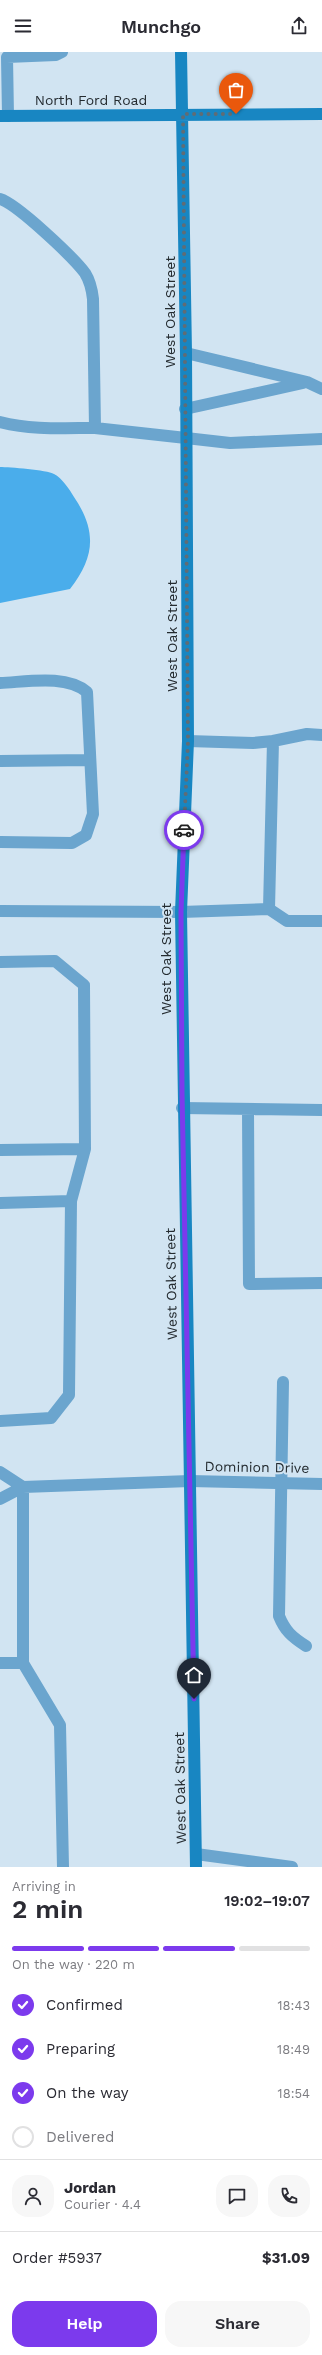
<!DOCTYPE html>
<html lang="en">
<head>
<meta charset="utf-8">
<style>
	body { margin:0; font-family:"Work Sans",sans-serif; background:#f7f7f7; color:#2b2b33; height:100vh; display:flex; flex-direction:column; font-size:15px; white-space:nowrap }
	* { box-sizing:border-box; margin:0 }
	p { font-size:13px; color:#7c7c81 }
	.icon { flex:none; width:22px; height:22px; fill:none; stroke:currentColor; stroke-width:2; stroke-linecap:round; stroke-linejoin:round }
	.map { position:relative; height:1815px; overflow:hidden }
	.drawer { display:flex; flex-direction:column; background:#fff; flex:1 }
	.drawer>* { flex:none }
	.pin { position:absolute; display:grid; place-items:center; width:34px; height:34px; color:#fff; margin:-41px -17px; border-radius:50% 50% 50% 0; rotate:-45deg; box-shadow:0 0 4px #0007 }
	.pin .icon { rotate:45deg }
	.courier { position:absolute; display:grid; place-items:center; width:40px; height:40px; margin:-20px; border:3px solid #7c3aed; border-radius:50%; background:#fff; color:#222; box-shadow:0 1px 5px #0007 }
	.headline em { font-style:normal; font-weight:600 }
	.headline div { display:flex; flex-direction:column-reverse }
	.headline { display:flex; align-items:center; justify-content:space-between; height:68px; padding:0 12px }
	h1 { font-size:26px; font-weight:600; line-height:30px }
	.bar { display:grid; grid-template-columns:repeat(4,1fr); gap:6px 4px; align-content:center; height:48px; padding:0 12px }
	.bar i { height:5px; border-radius:3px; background:#e1e1e2 }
	.bar .on { background:#7c3aed }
	.bar p { grid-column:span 4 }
	.line { display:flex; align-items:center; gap:10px; padding:0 12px; border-top:1px solid #e1e1e2 }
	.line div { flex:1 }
	.round { display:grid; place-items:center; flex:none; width:42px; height:42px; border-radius:16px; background:#f7f7f7 }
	ol { padding:0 12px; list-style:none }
	li { display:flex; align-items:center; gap:12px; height:44px }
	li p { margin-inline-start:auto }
	li .icon { padding:4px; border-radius:50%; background:#7c3aed; color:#fff; stroke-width:4 }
	li:last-child { color:#7c7c81 }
	li i { width:22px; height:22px; border:2px solid #e1e1e2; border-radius:50% }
	.button { display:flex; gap:8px; margin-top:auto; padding:8px 12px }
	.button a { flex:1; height:46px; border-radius:16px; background:#7c3aed; color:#fff; font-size:16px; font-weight:600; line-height:46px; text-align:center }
	.button a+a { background:#f7f7f7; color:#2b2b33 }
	header { display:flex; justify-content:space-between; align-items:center; height:52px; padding:0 12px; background:#fff; font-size:18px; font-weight:600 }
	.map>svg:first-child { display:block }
	.water { fill:#4aadeb }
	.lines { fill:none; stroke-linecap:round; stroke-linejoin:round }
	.lane { stroke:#6ba5ce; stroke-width:12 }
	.street { stroke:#6ba5ce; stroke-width:12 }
	.secondary { stroke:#1886c2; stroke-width:12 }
	.done { stroke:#616c74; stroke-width:4; stroke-dasharray:0 7.2 }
	.route { stroke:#7c3aed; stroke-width:5 }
	.labels { text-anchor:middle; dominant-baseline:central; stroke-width:4; stroke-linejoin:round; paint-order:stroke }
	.street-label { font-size:14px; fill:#242b30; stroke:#d1e4f2 }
</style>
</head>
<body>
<header><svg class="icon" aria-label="menu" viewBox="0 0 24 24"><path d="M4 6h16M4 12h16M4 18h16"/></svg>Munchgo<svg class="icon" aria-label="share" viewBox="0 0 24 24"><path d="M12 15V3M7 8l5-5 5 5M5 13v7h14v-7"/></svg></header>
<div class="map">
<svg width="322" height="1815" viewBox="0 0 322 1815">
	<rect width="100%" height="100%" fill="#d1e4f2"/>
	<!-- water -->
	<path class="water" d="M0,415c9,0 47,3 54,7 8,4 16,16 20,23 23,34 21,60 -4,92l-70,14z"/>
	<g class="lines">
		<!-- lane -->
		<path class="lane" d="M8,64l-1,-59 49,-2 6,-3
			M0,147c17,5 73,58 85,74 5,8 7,17 8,26l2,129 91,10
			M186,301l121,29 15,7
			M185,357l118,-26
			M0,370c31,8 63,6 95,6
			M0,631c26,-1 66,-9 87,9l6,122 -7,21 -14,8 -72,-1
			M273,689l34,-7 15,1
			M0,709l90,-1
			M269,857l18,12h35
			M0,859l181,1 88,-3 4,-168 -20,2 -65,-2
			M0,910l55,-1 29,24 1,164 -14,52
			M182,1056l140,2
			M248,1058l1,174 73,-1
			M0,1098l85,-1
			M0,1151l71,-2 -2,194 -18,23 -51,3
			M283,1330l-4,234c6,15 13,21 27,30
			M0,1420l23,15
			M0,1447l23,-12
			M0,1611h23
			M63,1815l-3,-142 -37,-62v-176l167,-6"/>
		<!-- street -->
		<path class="street" d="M186,386l44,5 92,-4
			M190,1429l132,3
			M196,1802l96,13"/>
		<!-- secondary -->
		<path class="secondary" d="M181,0l5,301 2,388 -7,171 15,955
			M0,64l322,-2"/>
	</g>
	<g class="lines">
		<!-- done -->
		<path class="done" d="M184,778l4,-89 -5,-627h53"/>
		<!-- route -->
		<path class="route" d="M184,778l-3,82 1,181 12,606"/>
	</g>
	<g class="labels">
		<!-- street labels -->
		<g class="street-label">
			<text x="91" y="48">North Ford Road</text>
			<text transform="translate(170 260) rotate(-90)">West Oak Street</text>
			<text transform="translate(172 584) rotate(-90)">West Oak Street</text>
			<text transform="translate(166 907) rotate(-90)">West Oak Street</text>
			<text transform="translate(171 1232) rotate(-91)">West Oak Street</text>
			<text transform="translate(257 1415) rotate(1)">Dominion Drive</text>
			<text transform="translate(180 1736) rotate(-91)">West Oak Street</text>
		</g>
	</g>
</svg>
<div class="pin" style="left:236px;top:62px;background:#ea580c"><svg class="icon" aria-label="bag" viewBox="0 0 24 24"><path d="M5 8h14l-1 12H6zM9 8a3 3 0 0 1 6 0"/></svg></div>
<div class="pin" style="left:194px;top:1647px;background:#1f2937"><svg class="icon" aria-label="home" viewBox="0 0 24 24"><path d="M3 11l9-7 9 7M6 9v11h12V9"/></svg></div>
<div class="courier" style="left:184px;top:778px"><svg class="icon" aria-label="car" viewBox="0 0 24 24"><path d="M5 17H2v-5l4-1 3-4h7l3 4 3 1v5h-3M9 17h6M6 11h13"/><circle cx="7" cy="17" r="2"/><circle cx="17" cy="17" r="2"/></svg></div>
</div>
<section class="drawer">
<div class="headline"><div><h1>2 min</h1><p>Arriving in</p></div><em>19:02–19:07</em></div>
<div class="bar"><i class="on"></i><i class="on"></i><i class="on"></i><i></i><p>On the way · 220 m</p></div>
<ol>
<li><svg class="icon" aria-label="check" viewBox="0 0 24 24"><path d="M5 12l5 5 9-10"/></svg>Confirmed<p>18:43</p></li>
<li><svg class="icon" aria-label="check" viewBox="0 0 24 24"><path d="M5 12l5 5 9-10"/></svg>Preparing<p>18:49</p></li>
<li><svg class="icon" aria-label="check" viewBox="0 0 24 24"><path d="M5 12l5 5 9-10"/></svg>On the way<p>18:54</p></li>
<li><i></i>Delivered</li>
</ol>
<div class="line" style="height:72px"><a class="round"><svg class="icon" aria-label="person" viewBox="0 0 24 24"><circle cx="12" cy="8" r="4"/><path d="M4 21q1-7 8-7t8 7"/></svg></a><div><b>Jordan</b><p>Courier · 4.4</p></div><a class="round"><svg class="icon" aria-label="chat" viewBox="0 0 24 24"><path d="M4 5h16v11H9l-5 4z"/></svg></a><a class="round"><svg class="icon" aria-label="phone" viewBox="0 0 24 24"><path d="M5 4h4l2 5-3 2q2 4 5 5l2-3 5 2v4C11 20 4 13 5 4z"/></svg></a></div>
<div class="line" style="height:52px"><div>Order #5937</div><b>$31.09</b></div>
<div class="button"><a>Help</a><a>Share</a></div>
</section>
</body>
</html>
